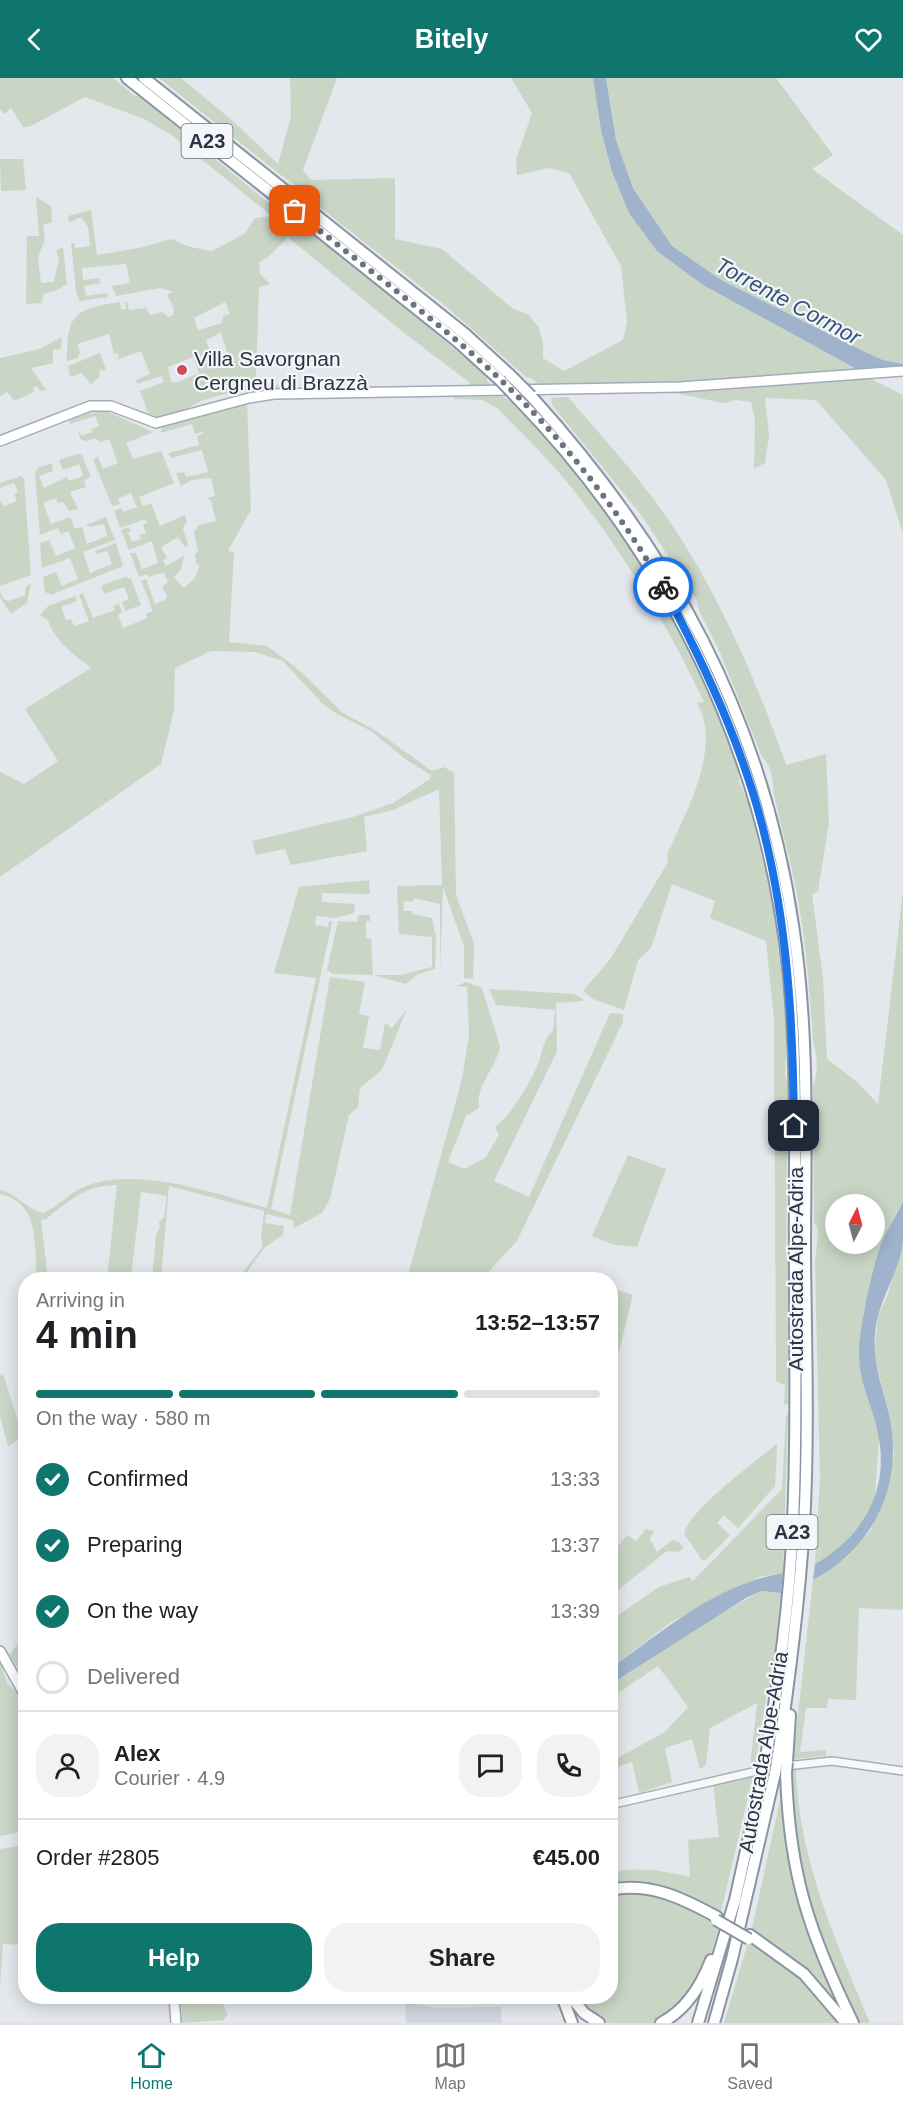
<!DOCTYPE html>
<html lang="en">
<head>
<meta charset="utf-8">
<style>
	body { margin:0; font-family:Helvetica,sans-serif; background:#f2f2f2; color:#202124; height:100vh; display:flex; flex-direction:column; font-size:22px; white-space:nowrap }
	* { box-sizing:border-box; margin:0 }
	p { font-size:20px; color:#757577 }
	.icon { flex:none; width:33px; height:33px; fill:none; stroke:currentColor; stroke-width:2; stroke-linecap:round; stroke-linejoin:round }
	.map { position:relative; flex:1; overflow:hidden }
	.side { position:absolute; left:18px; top:1194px; width:600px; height:732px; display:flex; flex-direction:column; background:#fff; border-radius:24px; box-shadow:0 3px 15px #0003 }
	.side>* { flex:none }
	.needle { width:39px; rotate:6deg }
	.fabs { position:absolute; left:825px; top:1116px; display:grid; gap:12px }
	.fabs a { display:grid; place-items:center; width:60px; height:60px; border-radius:50%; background:#fff; box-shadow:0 3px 15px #0003; font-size:30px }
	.pin { position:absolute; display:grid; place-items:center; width:51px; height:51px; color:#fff; margin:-26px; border-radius:12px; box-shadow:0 3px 9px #0006 }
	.courier { position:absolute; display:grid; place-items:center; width:60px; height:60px; margin:-30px; border:4px solid #1a73e8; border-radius:50%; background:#fff; color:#222; box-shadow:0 2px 8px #0007 }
	.headline em { font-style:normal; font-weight:700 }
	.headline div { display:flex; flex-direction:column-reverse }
	.headline { display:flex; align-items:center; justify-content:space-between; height:102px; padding:0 18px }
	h1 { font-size:39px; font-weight:700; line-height:45px }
	.bar { display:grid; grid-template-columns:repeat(4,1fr); gap:9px 6px; align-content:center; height:72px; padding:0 18px }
	.bar i { height:8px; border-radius:4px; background:#e0e0e0 }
	.bar .on { background:#0f766e }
	.bar p { grid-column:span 4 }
	.line { display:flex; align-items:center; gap:15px; padding:0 18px; border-top:2px solid #e0e0e0 }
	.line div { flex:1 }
	.round { display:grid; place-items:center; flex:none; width:63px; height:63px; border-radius:24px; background:#f2f2f2 }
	ol { padding:0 18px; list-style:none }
	li { display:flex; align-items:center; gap:18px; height:66px }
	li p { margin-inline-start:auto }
	li .icon { padding:6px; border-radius:50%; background:#0f766e; color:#fff; stroke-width:4 }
	li:last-child { color:#757577 }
	li i { width:33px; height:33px; border:3px solid #e0e0e0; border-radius:50% }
	.action { display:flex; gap:12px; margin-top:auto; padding:12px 18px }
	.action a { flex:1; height:69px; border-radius:24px; background:#0f766e; color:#fff; font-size:24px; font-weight:700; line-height:69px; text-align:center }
	.action a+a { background:#f2f2f2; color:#202124 }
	header { display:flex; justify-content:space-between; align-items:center; height:78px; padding:0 18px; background:#0f766e; color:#fff; font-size:27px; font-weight:700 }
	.tabs { display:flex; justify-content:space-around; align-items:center; height:84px; border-top:2px solid #e0e0e0; background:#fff; font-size:16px; color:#757577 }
	.tabs a { display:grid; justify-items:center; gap:3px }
	.tabs .on { color:#0f766e }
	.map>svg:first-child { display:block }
	.built { fill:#d2d6de }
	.green { fill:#c9d6c5; fill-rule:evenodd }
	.water { fill:#9fb4cc }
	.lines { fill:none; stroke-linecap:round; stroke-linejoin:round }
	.minor-casing { stroke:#a9aeb7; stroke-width:10 }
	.major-casing { stroke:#a3abb8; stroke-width:12 }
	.highway-casing { stroke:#8b94a3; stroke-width:14 }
	.minor { stroke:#f7f8fa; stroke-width:7 }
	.major { stroke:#fff; stroke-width:9 }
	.highway { stroke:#fff; stroke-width:10 }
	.highway-bridge-casing { stroke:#8b94a3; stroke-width:14; stroke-linecap:butt }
	.highway-bridge { stroke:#fff; stroke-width:10 }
	.done { stroke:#6c737f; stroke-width:6; stroke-dasharray:0 10.8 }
	.route { stroke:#1a73e8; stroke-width:8 }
	.poi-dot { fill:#d1495b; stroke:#f4f6f9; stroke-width:2 }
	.labels { text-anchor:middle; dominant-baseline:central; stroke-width:4.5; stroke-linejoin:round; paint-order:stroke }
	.shield { fill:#f4f6f9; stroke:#676e7b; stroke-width:1.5 }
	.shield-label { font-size:20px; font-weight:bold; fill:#2b3445 }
	.poi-label { font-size:21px; fill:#2b3445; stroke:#f4f6f9; text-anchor:start }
	.street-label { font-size:21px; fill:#2b3445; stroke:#f4f6f9 }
	.water-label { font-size:22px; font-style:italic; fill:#34527a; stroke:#f4f6f9 }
</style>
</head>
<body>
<header><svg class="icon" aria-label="back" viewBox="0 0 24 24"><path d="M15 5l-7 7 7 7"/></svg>Bitely<svg class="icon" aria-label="heart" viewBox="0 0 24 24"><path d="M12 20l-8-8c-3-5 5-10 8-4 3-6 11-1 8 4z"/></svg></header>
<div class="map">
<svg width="903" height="1945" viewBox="0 0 903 1945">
	<rect width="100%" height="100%" fill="#e4e7ec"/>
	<!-- built -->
	<path class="built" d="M405,1924l31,6 65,-1 1,16h-96z"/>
	<!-- green -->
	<path class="green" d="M0,0h113l22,18h4l144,119 13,10 5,-1 105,84 78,66 6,11h-20l-1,-3 -65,-49 -116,-96 -20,20 -9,5 1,12 10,10 -11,3 -3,91 5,4 36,6c-33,1 -71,2 -100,15 -13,7 -31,18 -48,13l-9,-25 24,-9 -3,-6 -24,8 -1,-4 14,-6 -9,-23 -25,9 3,-3 -2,-4 -3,1 -5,-20 -32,10 3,8 -2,6 -11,3c0,-48 8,-52 53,-59l1,7h5l-1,-7 2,-1 2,9 17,-2 4,7 12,-3 7,5 4,-2 1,-7 -7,-13 6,-3 -13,-4 -44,8 -4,-10 18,-3 -4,-19 -44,4 1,12 16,-2 1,5 -16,3 2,10 22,-3 -1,4 -27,4 -4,-9 -5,-49h4v5l15,-2 -2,-19 -7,-10 -12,6 -1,-7 23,-6 6,45 42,-7 32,-9 19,8 22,4 32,-17 11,-16 17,-2 -102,-82 -26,-15 -59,-22 -56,30h-6l-12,-19 -6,6 -5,-4zM225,224l5,12 -7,2 -1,7 -24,7 -4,-12zM220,253l9,26 -15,6 -8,-23 11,-5zM193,279l6,16 -23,10 -5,-1 -3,-15z
		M159,0h22l53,44 44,42 13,-47 -1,-39h47l-34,92 8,10 84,-2v61l47,10 70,59 17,7 10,13 4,16v14l21,13 59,-31 4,-18 -6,-56 -52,-93 -20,-5 -32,7 -1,-15 16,-47 -21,-35h82l8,53 11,41 17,41 74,72 157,86 -230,13 -91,1 -7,-7 -6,-1 -78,-69 -136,-107 -3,-7 -27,-18z
		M606,0h170l57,77 -21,14 91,66v129l-20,-4 -20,-9 -140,-70 -51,-35 -39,-58 -17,-48z
		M0,81h23l3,31 -25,1z
		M36,119l15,9 1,17 -9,1 2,16 -7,17 3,26 13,-1 5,-23 -3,-8 7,-4 4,37 -10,6 -13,4 -3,9 -15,1 1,-68h12z
		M62,259l-1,12 -8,1v13l-22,5 15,22 -6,1 -3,-5 -4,2 1,4 -20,9 -7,-9 -7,4v-38l39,-9z
		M100,275l6,16 -7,2 1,5 -9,8 -10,-11 -11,4 -2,-11z
		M869,300l34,17v139l-17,-54 -70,-80 -51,-2 4,37 -4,28 -11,6 1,-49 -4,-18 -16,-2 -12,3 -53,-11z
		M501,318l12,6 36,37 41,49 37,53 61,105 28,62 22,58 1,16 10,22 23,96 13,103 2,40 -2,32 3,7 -2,173 3,6 -1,144 -4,-1 1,-19 -9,-4 -2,-362 -8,-78 -56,-23 5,-17 -43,-17 -21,64 -13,12 -14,50 -31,-11 -10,-8 28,-33 57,-96 -1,-7c18,-41 56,-108 30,-152l7,-1c-35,-75 -78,-145 -129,-210 -23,-30 -52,-57 -78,-84l-15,-8 -27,-1 -2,-2z
		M568,319c36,42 74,83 104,128 47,70 87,161 114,240l40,-11 3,69 -11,68 -6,3 11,85 4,80 29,22 22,23 25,-213v310l-20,38 -20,75 1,71 15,51 -4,62 -12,24 -25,29 -23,13 5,-85 -5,-216 3,-33 -4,-8 -1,-137c6,-13 4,-30 0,-44 -3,-49 -7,-98 -16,-147 -6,-32 -15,-63 -22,-95 -3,-14 -1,-31 -13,-42l-41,-102 -23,-47 -1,-8 -55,-84 -90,-111 -1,-7zM836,1126h38v40h-38z
		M247,325l4,107 -23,41 6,1 -5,90 38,4 32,24 44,43 32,17 57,41 12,-4 10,6 2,122 18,49 -1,35 -9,-1v-32l-21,-59 -3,83v-66l-26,-6 -1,3 -10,1 1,9h8v3l20,4 4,19 -1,32 -17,5 -12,10 -33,-9 -40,-1 -6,-4 11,-49 19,1 2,-7h11v6h-4v17h5l2,37h28l31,-8v-30l-33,-3 -2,-48 45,-1 -3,-96 -46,21 -29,7 3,34 -76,14 -6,-16 -29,6 -4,-14 101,-24 40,-14 37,-24 1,-4 -26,-16 -34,-28 -34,-17 -15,-11 -39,-42 -28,-9 -44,-1 -36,17 -1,42 -13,54 -161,113v-105l24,12 34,-23 -33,-52 66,-41c-16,-13 -37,-27 -43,-48l-8,-5 8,-9 27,-10 2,5 -16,6 5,13 4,-1 5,7 14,-5 -10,-26 4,-2 10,25 22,-8 -2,-4 6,-2 3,8 -4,3 5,13 24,-10 -1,-4 7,-3 -12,-30 5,-2 9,25 10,-4 2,-4 -5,-9 6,-5 -4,-10 -15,5 -2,-3 -8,3 -9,-24h6l6,16 16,-6 -6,-22 -23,9 -8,-20 8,-3 2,4 -3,1 4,10 9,-3 -1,-4 6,-2 -3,-8 4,-2 -1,-4 -26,9 -6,-17 7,-3 2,4 14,-5 -6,-14 -13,6 2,5 -8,2 -19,-47 5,-2 5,12 15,-6 -9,-24 -8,3 -6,-4 -8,3 -6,-1 -4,-11 5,7 10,-4 -1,-3 8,-3 -4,-10 -25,8 -1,-4 20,-7 17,-2 47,21 -27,11 7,16 28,-8 13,32 -35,14 4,9 8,-3 9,23 25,-11 2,6 -4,8 5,16 -3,2 -7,-10 -17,10 6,11 -4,2 3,6 18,-10 -3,13 -7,8 10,11 11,-10 5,-12 -4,-3 -1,-9 3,-2 -4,-20 5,-7 17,-4 -5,-20 -4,-3 8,-2 -4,-18 -19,2 -11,6 -5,-13 8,-1 2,5 22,-5 -6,-22 -31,8 -3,-5 31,-8 -2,-9 6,-2v-2l-8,2 -3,-10 -31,9v-2l1,-4z
		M78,376l4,1 9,22 -7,3 2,7 -16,5 8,17 -9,2 -6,-9 -5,1 -2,-5 -13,5 8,21 19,-7 5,12 7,-2 5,17 20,-8 -3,-12 -14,3 -4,-2 20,-8 9,23 -32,12 7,21 22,-9 -5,-13 -11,3 -1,-3 21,-8 7,23 -72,29 -6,-3 -2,-15 13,-5 6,14 16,-7 -8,-21 -28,10 -2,-25 9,-3 7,16 19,-8 -7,-17 -7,3 -3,-6 -18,7 -5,-62 3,-5 14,-5 1,11 -1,-3 -13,5 5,12 23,-11 2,4 14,-5 -4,-12 -16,6 -4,-10z
		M21,398l3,3 7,96 -31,11v-86l4,6 13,-5 -3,-7 4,-2 -4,-9 -14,5v-5z
		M125,499l6,2 10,26 -16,6 -3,-9 7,-3 -5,-12 -20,7 -3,-8z
		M31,505l-4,20 -16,11 -11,-17v-5l5,8 4,1 16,-6 1,-8z
		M369,802l1,14 -48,-1v9l33,2 -1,9 -19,5 -19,-2 -1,9 13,2 1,-6 3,1 -61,287 19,6 40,-238 35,5 -6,32 10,2 -6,32 17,2 5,-27 7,5 15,-19 -25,61 -22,18 -2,19 -9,8 -19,84 -8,14 -28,15 -1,-8 -27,-6 -1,9 19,3 -1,9 -18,12 -23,32h-4l25,-33 -2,-9 3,-26 -95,-25 -8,93h-9l4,-45 4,-7 -1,-5 5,-5 3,-21 -26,-4 -10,84 -14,-1 -1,4h-9l10,-94c-31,0 -48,16 -71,34l-5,1 7,59h-11c-3,-33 4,-76 -37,-85v-4c17,4 29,20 43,23 16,-7 27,-21 43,-27 52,-20 131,8 181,22l49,-230 -42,-5 25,-86z
		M466,904l16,6 18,58c-3,21 -25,40 -21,62l-13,8 -18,46 16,7 22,-12 13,-22 -4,-8c18,-15 30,-36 41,-58 6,-12 6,-29 17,-38l2,-21 -59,-5 -7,-16 85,5 9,5v2l-27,2 1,48 -63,130 35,16 81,-184 13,1v8l-106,219 -35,38h-75l55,-200 7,-44 -2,-48 -11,-1z
		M628,1077l38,14 -29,78 -22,-2 -23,-9z
		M903,1165v367l-44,-2 -3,92 -28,-1 -1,9h-21l-6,44 26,-2v6l-33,3 20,-179 34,-23 24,-27 23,-75 -4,-34 -16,-69 4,-36 9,-19z
		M611,1210l22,7 -22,89v-69l6,-20 -6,-3z
		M3,1296l20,63 -15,9 -8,-30v-40z
		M786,1337h2l-5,158 -24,4 -89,46 -59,45 4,-44 -4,1v-5l48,-33 30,-10 4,4 89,-92z
		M777,1366l-2,42 -37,42 -14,-13 -7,8 13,12 -24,25h-4l-18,-26c3,-22 72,-73 93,-90z
		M646,1451l8,2 -4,8 7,13 15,-12 7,2 5,6 -6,4 -11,-1 -49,39 -7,-9v-26l16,-20 9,6z
		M761,1513l20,2 -10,93 -3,1 -13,79 -5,2 7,-65 -47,25 -4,37 -6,4 -8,-30 -27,9 7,34 -33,11 -7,-31 -21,7 -1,-7 55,-30 23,-25 -30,-41 -47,32v-14l109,-70z
		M25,1522l1,70h-1l-8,-3 -8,-12 12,-15z
		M0,1582l7,23 10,9 9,14 -1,125 -25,5z
		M792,1690h4c2,90 40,174 74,255h-11c-43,-91 -67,-152 -67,-255z
		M753,1698l-32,136c-32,-19 -72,-37 -110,-26l-1,-13c29,-7 52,-2 80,4l-2,-37 31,-3 -6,-53z
		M780,1722h3c6,44 11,90 25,133 9,27 24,54 36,81l-93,-81z
		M25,1767v100l-22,-1 -3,44v-139z
		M631,1814l39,7 50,27 -13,38 -12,24 -30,31 -11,4h-46l-23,-14 -10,-12 35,-1 1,-100z
		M748,1864c36,20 69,46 90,81h-114z
		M181,1919h38l9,17 -5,6 -41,3z
		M464,1919h80l1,7 -81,-1z"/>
	<!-- water -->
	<path class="water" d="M593,0h13l10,62 17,48 39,58 51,35 140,70 20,9 20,4v4l-43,3 -157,-86 -46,-34 -28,-38 -17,-41 -11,-41z
		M903,1123c0,13 0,28 0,41 -4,32 -26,60 -28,92 -3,29 9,57 15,85 13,68 -17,129 -77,161l2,-16c48,-27 75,-74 63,-130 -5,-26 -18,-50 -19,-76 -1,-27 14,-96 25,-121 6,-12 14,-24 19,-36z
		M783,1495l-2,20 -20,-2 -15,7 -135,86v-16c54,-38 104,-83 172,-95z"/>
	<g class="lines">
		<defs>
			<path id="minor" d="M786,1688l46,-5 71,10
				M610,1727l156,-36"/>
			<path id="major" d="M0,363l90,-35h21l45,17 93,-25 25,-4 406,-7 223,-16
				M0,1573l26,46
				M174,1918l2,27"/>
			<path id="highway" d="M127,0l330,263 43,39
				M144,0l321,256 45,41
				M531,318c140,155 231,321 262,529 17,110 12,222 12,332 1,89 4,179 -1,268 -5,80 -15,158 -27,237
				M518,321c152,157 250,360 271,578 9,98 5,198 6,297 0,82 2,164 -2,246 -3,82 -15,163 -28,244
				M787,1684l3,-47
				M786,1694c3,102 23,160 67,251
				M610,1812c39,-9 74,9 107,27
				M750,1857l54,39 42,49
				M562,1918l10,27
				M570,1918l14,17 15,10
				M661,1945c25,-13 40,-37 50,-63
				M698,1945l37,-123 28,-126
				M714,1945l18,-64 43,-186"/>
		</defs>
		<!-- minor casing -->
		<use href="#minor" class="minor-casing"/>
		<!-- major casing -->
		<use href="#major" class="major-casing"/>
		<!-- highway casing -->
		<use href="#highway" class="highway-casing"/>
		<!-- minor -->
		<use href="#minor" class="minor"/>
		<!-- major -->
		<use href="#major" class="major"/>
		<!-- highway -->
		<use href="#highway" class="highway"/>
		<defs>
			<path id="highway-bridge" d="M510,297l21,21
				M500,302l18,19
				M786,1694l1,-10
				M775,1695l2,-11
				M763,1696l2,-10
				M716,1842l33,19"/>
		</defs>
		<!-- highway-bridge casing -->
		<use href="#highway-bridge" class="highway-bridge-casing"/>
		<!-- highway-bridge -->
		<use href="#highway-bridge" class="highway-bridge"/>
	</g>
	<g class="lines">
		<!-- done -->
		<path class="done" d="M295,133c54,43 108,84 161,129 82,68 154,154 207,247"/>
		<!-- route -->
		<path class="route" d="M663,509c45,84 86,173 106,267 20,90 24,181 25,272"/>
	</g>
	<!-- markers -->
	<circle class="poi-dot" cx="182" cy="292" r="6"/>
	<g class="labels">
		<!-- shield labels -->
		<g class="shield">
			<rect x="181.5" y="46" width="51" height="34" rx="4.5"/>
			<rect x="766.5" y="1437" width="51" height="34" rx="4.5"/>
		</g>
		<g class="shield-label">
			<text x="207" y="63">A23</text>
			<text x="792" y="1454">A23</text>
		</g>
		<!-- poi labels -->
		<g class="poi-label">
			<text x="194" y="280">Villa Savorgnan<tspan x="194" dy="24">Cergneu di Brazzà</tspan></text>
		</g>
		<!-- street labels -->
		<g class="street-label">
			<text transform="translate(795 1191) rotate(-90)">Autostrada Alpe-Adria</text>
			<text transform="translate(763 1674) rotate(-80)">Autostrada Alpe-Adria</text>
		</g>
		<!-- water labels -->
		<g class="water-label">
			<text transform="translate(788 223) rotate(28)">Torrente Cormor</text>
		</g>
	</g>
</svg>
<div class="fabs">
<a><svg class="needle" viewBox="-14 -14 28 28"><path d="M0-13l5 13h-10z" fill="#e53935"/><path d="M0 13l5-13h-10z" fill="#757577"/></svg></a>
</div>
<div class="pin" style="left:295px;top:133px;background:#ea580c"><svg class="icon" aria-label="bag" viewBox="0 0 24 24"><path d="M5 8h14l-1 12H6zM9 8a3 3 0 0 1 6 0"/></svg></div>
<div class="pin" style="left:794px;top:1048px;background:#1f2937"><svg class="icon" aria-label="home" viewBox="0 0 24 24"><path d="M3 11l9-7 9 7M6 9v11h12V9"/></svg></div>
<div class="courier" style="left:663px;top:509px"><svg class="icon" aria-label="bike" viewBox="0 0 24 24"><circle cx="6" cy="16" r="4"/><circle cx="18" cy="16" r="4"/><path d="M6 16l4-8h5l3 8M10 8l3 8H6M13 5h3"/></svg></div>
<section class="side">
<div class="headline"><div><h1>4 min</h1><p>Arriving in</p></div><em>13:52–13:57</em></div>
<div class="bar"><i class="on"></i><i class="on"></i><i class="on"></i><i></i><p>On the way · 580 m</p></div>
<ol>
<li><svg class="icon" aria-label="check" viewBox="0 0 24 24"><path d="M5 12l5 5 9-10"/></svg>Confirmed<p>13:33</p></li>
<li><svg class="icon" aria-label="check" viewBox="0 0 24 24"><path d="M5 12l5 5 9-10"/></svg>Preparing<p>13:37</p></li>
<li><svg class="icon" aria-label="check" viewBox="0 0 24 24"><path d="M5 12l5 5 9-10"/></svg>On the way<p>13:39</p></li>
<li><i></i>Delivered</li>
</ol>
<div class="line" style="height:108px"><a class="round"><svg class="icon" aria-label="person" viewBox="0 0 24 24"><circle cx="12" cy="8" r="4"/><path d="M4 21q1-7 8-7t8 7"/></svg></a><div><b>Alex</b><p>Courier · 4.9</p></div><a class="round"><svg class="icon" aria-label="chat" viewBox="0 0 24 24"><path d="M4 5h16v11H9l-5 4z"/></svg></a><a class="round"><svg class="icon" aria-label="phone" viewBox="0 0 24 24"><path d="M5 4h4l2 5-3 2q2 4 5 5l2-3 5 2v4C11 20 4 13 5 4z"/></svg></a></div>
<div class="line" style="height:78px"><div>Order #2805</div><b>€45.00</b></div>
<div class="action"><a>Help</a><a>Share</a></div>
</section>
</div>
<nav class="tabs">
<a class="on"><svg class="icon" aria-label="home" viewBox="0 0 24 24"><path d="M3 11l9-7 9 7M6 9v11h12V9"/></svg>Home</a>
<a><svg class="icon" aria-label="map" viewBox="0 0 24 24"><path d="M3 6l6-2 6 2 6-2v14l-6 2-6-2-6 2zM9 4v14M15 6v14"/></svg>Map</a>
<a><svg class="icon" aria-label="saved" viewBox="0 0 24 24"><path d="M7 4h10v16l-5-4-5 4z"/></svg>Saved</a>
</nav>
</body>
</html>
